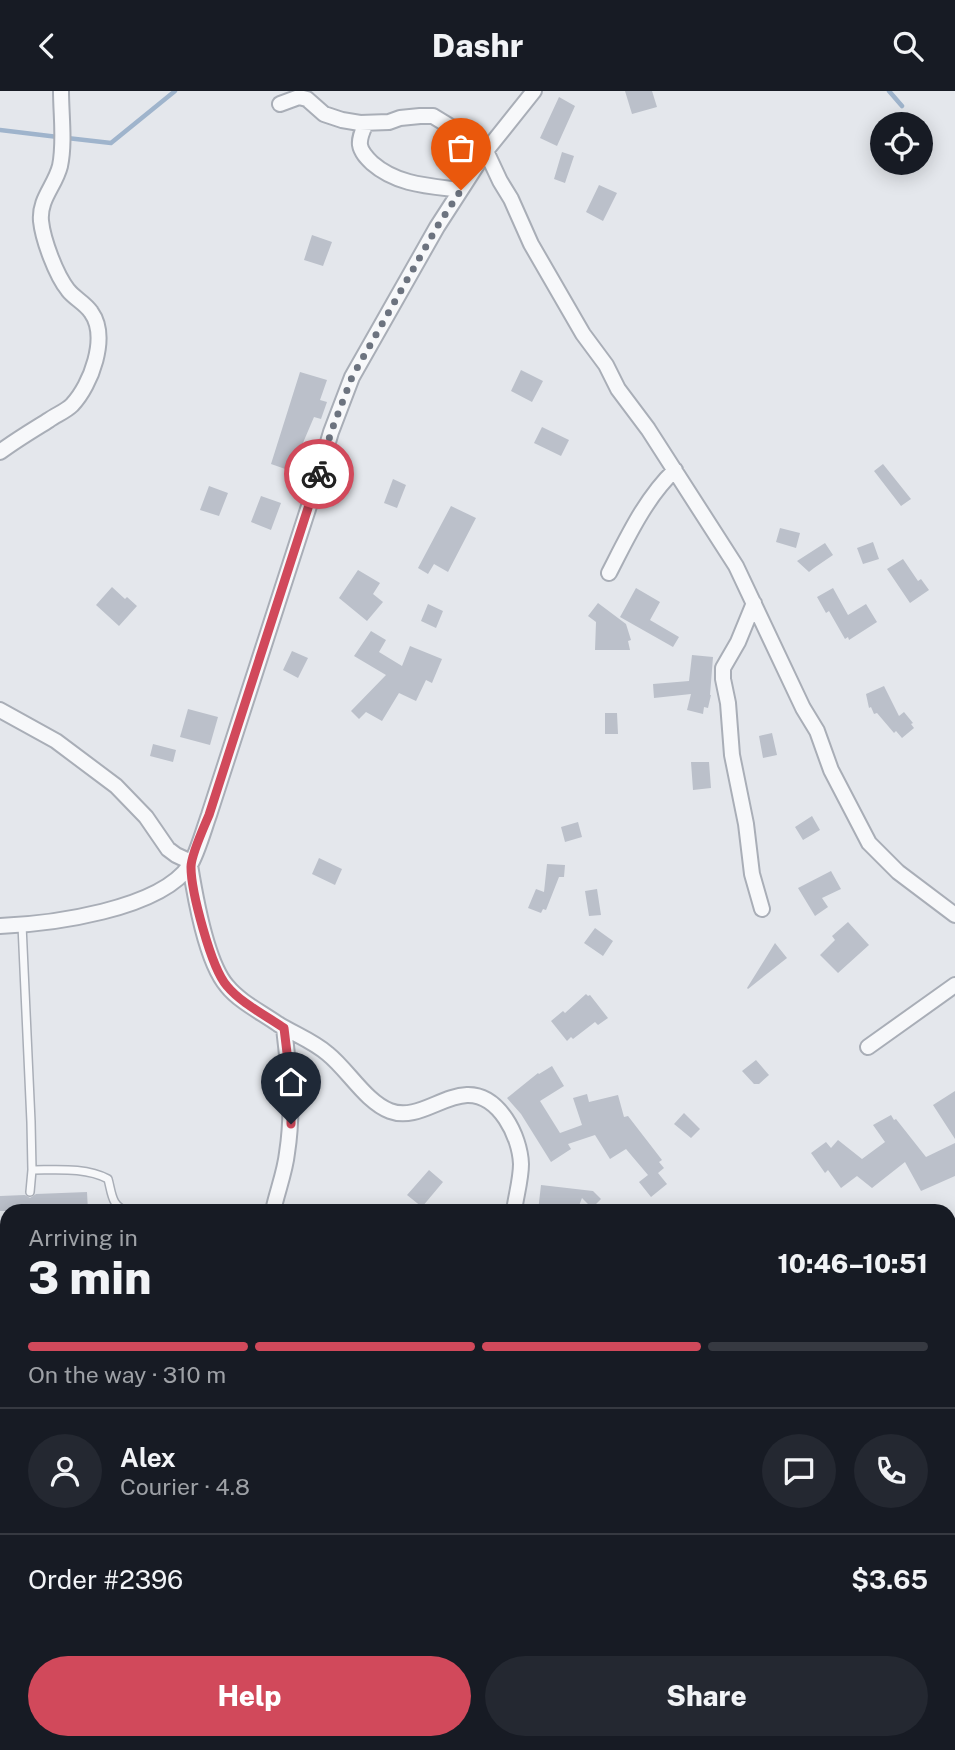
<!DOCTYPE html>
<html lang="en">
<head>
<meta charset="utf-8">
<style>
	body { margin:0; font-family:"Public Sans",sans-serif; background:#242831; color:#f1f3f6; height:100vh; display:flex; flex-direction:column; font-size:26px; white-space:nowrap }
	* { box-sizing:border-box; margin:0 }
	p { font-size:23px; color:#9ea1a6 }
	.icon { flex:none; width:38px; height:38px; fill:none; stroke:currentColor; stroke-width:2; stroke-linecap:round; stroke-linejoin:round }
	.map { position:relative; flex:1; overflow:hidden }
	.side { position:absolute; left:0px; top:1113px; width:956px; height:546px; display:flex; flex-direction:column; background:#171b24; border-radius:21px 21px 0 0; box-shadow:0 4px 18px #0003 }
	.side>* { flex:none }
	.fabs { position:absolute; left:870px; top:21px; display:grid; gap:14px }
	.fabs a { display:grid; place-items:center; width:63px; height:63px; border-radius:50%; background:#171b24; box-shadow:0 4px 18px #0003; font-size:35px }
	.pin { position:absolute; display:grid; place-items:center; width:60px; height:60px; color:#fff; margin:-72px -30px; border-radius:50% 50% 50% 0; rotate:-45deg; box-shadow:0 0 7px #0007 }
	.pin .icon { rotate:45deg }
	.courier { position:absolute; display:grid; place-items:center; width:70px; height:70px; margin:-35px; border:5px solid #d1495b; border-radius:50%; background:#fff; color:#222; box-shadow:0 2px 9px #0007 }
	.overview em { font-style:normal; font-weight:800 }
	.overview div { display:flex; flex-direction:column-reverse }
	.overview { display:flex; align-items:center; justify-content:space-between; height:119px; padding:0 28px }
	h1 { font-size:46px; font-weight:800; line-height:52px }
	.bar { display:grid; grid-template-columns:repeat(4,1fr); gap:10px 7px; align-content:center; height:84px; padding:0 28px }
	.bar i { height:9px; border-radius:5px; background:#363941 }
	.bar .current { background:#d1495b }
	.bar p { grid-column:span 4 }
	.line { display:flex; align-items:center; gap:18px; padding:0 28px; border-top:2px solid #363941 }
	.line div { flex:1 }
	.round { display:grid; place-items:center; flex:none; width:74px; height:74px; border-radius:37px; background:#242831 }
	.button { display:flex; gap:14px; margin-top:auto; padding:14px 28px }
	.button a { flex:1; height:80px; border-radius:42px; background:#d1495b; color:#fff; font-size:28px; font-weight:800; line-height:80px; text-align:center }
	.button a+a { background:#242831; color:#f1f3f6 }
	header { display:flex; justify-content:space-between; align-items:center; height:91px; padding:0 28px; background:#171b24; font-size:32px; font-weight:800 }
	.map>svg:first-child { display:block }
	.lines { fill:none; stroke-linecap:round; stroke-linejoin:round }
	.stream { stroke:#9fb4cc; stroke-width:4.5 }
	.building { fill:#bbc0ca }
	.lane-casing { stroke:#a9aeb7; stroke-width:10 }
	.street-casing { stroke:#a9aeb7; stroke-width:18 }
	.path { stroke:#c2c5cb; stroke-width:2.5; stroke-dasharray:5 5; stroke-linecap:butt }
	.lane { stroke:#f7f8fa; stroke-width:7 }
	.street { stroke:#f7f8fa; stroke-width:14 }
	.done { stroke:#6c737f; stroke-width:7; stroke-dasharray:0 12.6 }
	.route { stroke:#d1495b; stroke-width:9 }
</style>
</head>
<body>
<header><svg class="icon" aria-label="back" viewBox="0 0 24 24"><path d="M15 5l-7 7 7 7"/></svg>Dashr<svg class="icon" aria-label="search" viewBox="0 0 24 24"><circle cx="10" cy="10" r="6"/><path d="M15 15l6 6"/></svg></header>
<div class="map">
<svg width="955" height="1659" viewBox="0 0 955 1659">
	<rect width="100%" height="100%" fill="#e4e7ec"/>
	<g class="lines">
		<!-- stream -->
		<path class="stream" d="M889,0l13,15
			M0,39l58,7
			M67,47l44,5 64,-52"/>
	</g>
	<!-- building -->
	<path class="building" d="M625,0h27l5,16 -25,7z
		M559,6l16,9 -18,40 -17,-8z
		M562,61l12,4 -9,27 -11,-4z
		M599,94l18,8 -14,28 -17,-9z
		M312,144l20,7 -9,24 -19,-6z
		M521,279l22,11 -11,21 -21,-11z
		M300,281l27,8 -7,20 7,2 -6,17 -7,-2 -23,54 -20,-7z
		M542,336l27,13 -8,16 -27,-13z
		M883,373l28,35 -10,7 -27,-35z
		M393,388l13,6 -9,23 -13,-5z
		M209,395l19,7 -9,23 -19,-6z
		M261,405l20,7 -10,27 -20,-8z
		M451,415l25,12 -28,54 -14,-8 -6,10 -10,-6z
		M780,437l20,5 -4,15 -20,-6z
		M873,451l6,17 -16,5 -6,-16z
		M825,452l8,12 -19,13 -5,4 -12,-11z
		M903,468l15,22 3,-2 8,11 -19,13 -23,-34z
		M358,479l22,13 -7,11 10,8 -16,19 -28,-23z
		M112,496l13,12 2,-2 10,9 -18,20 -23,-21z
		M636,497l24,14 -10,18 29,17 -6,10 -53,-30z
		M833,497l15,27 18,-11 11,18 -28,18 -1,-3 -3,2 -16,-28 -3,2 -9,-16z
		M598,512l28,21 5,16 -3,1 2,9h-35l1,-28 -8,-6z
		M428,513l15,7 -7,17 -15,-7z
		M371,540l15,9 -7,12 23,14 8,-20 32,13 -10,24 -6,-3 -10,21 -17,-8 -17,28 -16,-9 -7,7 -8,-8 35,-36 -32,-19z
		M292,560l16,7 -10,20 -15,-8z
		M692,564l21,2 -3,38h1l-3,13 -4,-1 -1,7 -16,-4 4,-16 -37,4 -1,-14 36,-3z
		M884,595l15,30 5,-4 9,11 -2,1 3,4 -12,10 -6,-7 -2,2 -17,-20 -3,1 -3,-7 -2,1 -3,-14z
		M188,618l30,8 -8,28 -30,-8z
		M605,622h12l1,21h-13z
		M772,642l5,22 -14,3 -4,-22z
		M153,653l23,6 -3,12 -23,-6z
		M691,671h18l2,26 -18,2z
		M812,725l8,14 -17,10 -8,-13z
		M578,731l4,15 -17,5 -4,-15z
		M319,767l23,11 -7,16 -23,-11z
		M547,773l18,1 -1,12h-5l-13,33 -3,-1 -2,4 -13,-5 8,-19 8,3z
		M831,780l10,18 -19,9 6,9 -13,9 -17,-28z
		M597,798l4,26 -12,1 -4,-25z
		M848,831l21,23 -31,28 -18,-18 15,-15 -3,-4z
		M595,837l18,13 -10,15 -19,-13z
		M775,852l12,15 -39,31 -1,-1z
		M586,903l2,2 2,-1 18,23 -10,7 -3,-3 -22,17 -2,-2 -4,4 -16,-20 12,-10 2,2z
		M756,969l13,15 -10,9h-5l-12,-13z
		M552,975l12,20 -24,15 20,32 22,-8 -9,-27 14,-4 2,8 29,-7 6,22 4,-1 34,44 -3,2 5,6 -6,5 9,11 -16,13 -12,-15 9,-7 -22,-26 -16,10 -15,-24 -27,9 3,5 -20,13 -30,-48 -14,-16 31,-25 1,1z
		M955,1000v48l-22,-34z
		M684,1022l16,16 -9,9 -17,-14z
		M891,1024l3,5 2,-1 30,38 29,-14v33l-34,15 -16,-29 -33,26 -15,-12 -16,12 -13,-18 -3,3 -14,-20 15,-11 5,6 7,-8 24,19 23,-17 -12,-17z
		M429,1079l14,12 -21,25 -15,-12z
		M541,1094l52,6 8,8 -9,9 -10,-10 -5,13h-39z
		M87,1101l1,19h-88v-15l25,-1 5,3 6,-4z"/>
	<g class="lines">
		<defs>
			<path id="lane" d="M22,834l9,197 1,48 -2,22
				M32,1079c24,0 54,-3 76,9 4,14 3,28 20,32"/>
			<path id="street" d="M280,13l19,-7 8,2 17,15 18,6 18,3 29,-1 11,-4 20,-2h13l54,33
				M366,32c-3,7 -7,14 -6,22 1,7 7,13 12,18 25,22 57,23 89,27
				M486,60l14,30 11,18 20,45 52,90 23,31 12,24 30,40 88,137 67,142 14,23 14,39 38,73 29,29 57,43
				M0,361c16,-12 33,-22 49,-32 7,-5 17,-9 23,-15 19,-20 37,-68 19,-93 -6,-9 -17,-14 -23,-22 -12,-15 -25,-50 -27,-69 -2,-22 14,-35 19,-55 5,-24 1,-51 1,-75
				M609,482c18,-35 37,-76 66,-103
				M754,512l-16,39 -15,26v11l5,24 4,52 14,69 6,50 10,35
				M0,619l56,31 60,45 30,31 22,32 8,6 15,7
				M190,774c5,31 16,97 37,121 13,16 34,26 51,38 16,10 35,17 50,30 20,16 38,48 62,57 26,10 51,-15 77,-16 32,-1 53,41 54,69 0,15 -5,32 -7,47
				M0,835c50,-2 160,-16 190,-61 7,-11 14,-36 19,-50l101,-312 21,-71 21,-55 85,-150 49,-76 48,-60
				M868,956l87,-62
				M273,1120c4,-19 12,-39 14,-58 7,-45 2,-81 -3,-125
				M948,1441h7
				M0,1447l7,-3
				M217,1652l4,7
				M492,1659l7,-7"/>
		</defs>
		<!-- lane casing -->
		<use href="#lane" class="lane-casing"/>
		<!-- street casing -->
		<use href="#street" class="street-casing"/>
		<!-- path -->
		<path class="path" d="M668,1652l4,7"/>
		<!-- lane -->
		<use href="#lane" class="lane"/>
		<!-- street -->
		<use href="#street" class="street"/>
	</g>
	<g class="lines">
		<!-- done -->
		<path class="done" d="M319,383l12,-42 21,-55 85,-150 24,-37"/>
		<!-- route -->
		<path class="route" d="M291,1033v-38l-7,-58c-19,-13 -43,-25 -57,-42 -16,-18 -36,-95 -36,-119 0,-12 13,-40 18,-52l110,-341"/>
	</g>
</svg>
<div class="fabs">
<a><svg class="icon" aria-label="locate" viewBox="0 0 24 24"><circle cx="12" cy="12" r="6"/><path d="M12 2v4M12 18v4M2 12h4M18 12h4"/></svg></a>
</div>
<div class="pin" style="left:461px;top:99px;background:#ea580c"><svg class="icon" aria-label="bag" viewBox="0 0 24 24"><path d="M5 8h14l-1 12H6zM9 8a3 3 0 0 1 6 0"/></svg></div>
<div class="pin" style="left:291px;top:1033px;background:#1f2937"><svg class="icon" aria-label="home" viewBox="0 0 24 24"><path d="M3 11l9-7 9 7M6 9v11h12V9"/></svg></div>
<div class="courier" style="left:319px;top:383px"><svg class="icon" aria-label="bike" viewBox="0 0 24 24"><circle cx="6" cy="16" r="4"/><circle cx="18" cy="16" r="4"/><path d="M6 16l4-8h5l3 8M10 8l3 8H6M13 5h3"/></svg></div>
<section class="side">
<div class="overview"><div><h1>3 min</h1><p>Arriving in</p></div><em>10:46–10:51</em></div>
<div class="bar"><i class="current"></i><i class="current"></i><i class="current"></i><i></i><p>On the way · 310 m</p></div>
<div class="line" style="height:126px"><a class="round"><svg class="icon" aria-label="person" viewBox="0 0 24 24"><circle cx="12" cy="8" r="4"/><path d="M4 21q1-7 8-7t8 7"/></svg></a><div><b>Alex</b><p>Courier · 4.8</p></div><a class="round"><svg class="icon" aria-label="chat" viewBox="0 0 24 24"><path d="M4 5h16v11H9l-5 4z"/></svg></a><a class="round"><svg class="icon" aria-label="phone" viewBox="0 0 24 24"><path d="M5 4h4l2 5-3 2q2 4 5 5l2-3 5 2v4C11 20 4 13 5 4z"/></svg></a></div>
<div class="line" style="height:91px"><div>Order #2396</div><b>$3.65</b></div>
<div class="button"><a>Help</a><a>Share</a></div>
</section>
</div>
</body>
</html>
